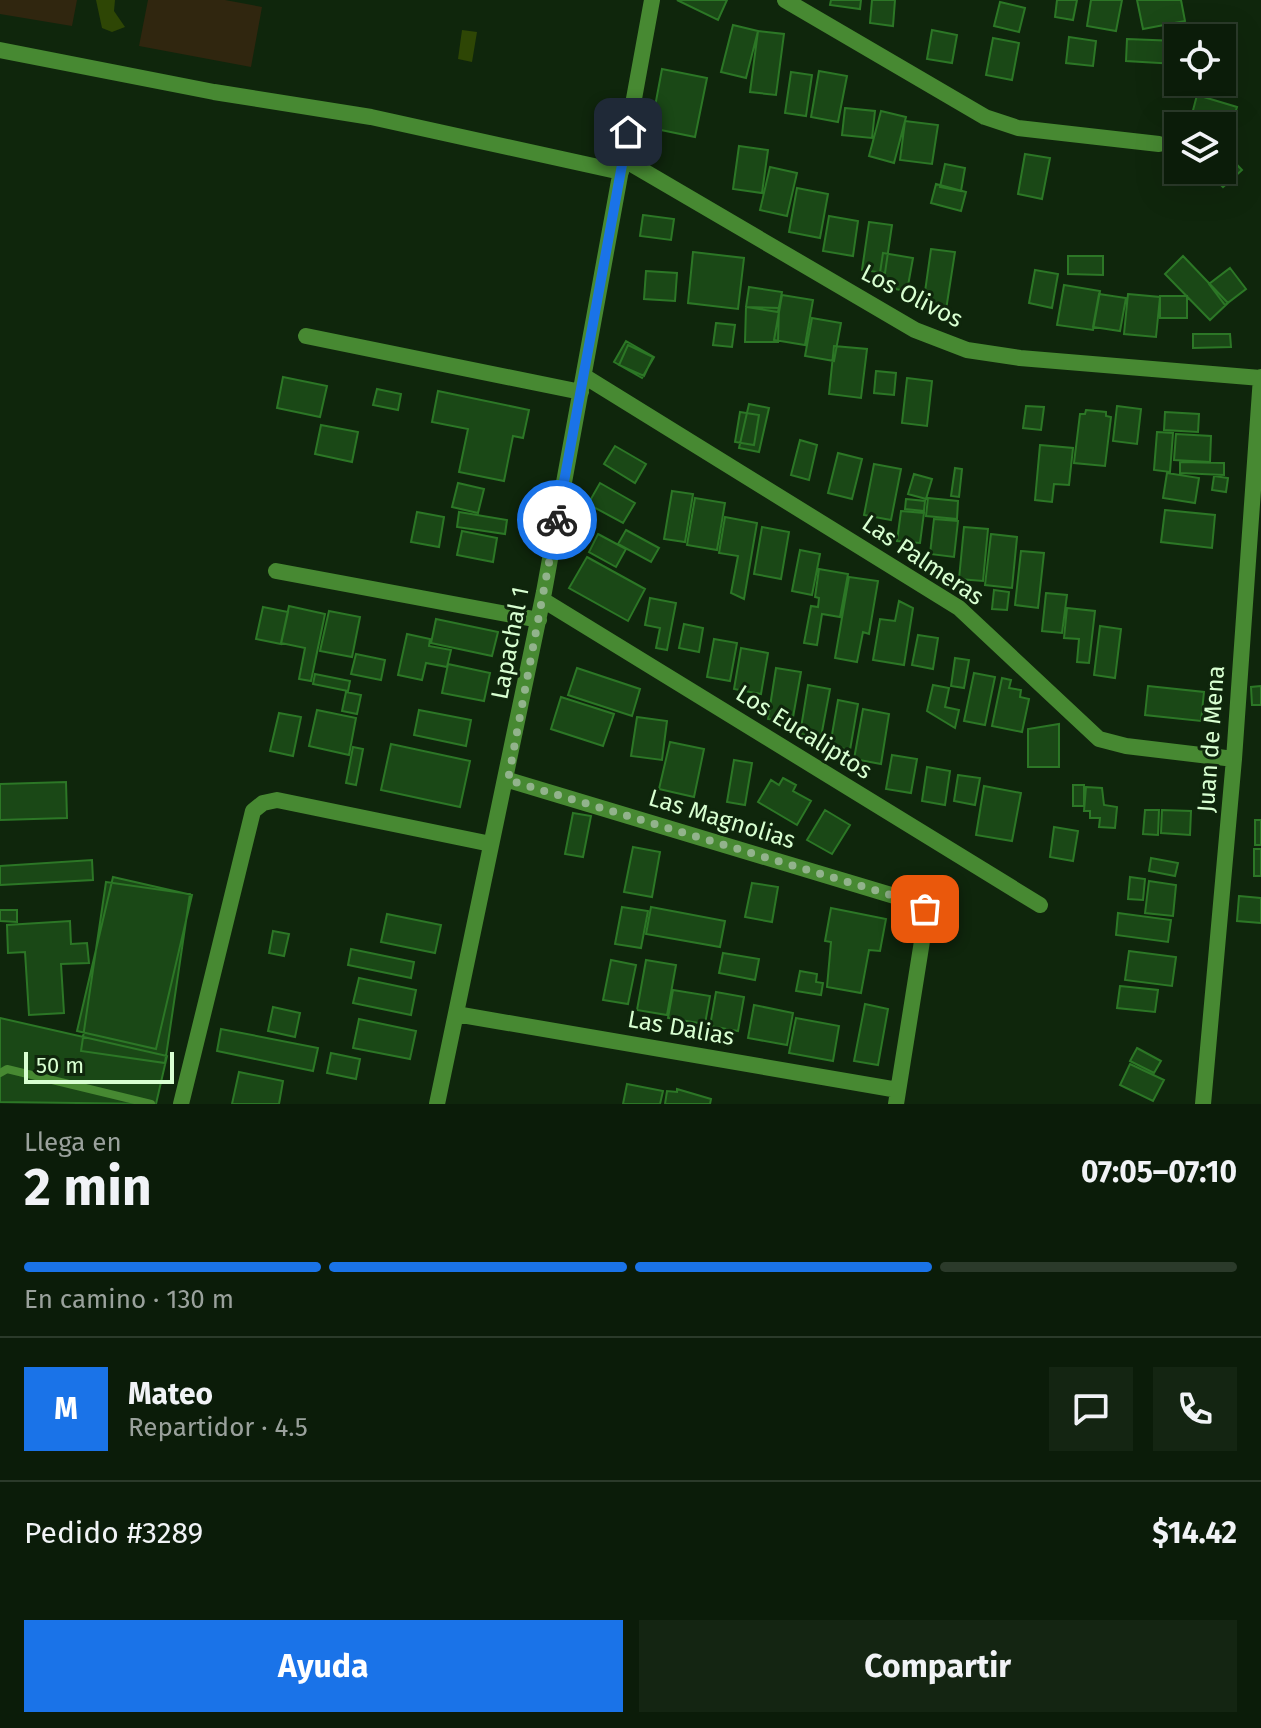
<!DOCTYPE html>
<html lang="es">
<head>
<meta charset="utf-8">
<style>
	body { margin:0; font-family:"Fira Sans",sans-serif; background:#142512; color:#f1f3f6; height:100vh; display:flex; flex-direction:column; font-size:30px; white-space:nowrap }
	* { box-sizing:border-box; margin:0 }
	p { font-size:26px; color:#9aa19c }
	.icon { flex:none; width:44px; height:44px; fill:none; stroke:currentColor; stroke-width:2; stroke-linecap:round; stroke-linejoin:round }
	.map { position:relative; height:1104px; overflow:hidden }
	.side { display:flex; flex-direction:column; background:#0b1c09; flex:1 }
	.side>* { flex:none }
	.fabs { position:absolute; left:1164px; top:24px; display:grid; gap:16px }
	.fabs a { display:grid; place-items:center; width:72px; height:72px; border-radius:0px; background:#0b1c09; box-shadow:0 8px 32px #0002,0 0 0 2px #2b3a2a; font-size:40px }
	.scale { position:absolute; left:24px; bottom:20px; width:150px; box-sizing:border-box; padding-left:8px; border:4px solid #d8ffd1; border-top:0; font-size:22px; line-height:28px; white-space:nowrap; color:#d8ffd1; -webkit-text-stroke:6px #0f260c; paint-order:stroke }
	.pin { position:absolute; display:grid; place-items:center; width:68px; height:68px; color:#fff; margin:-34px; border-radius:16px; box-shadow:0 4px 12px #0006 }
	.courier { position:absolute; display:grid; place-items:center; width:80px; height:80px; margin:-40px; border:6px solid #1a73e8; border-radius:50%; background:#fff; color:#222; box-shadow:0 2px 10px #0007 }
	.head em { font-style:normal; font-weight:700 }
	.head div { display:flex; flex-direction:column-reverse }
	.head { display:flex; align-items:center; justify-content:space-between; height:136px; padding:0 24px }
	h1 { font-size:52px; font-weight:700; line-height:60px }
	.bar { display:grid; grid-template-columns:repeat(4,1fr); gap:12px 8px; align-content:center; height:96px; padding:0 24px }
	.bar i { height:10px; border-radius:6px; background:#2b3a2a }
	.bar .selected { background:#1a73e8 }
	.bar p { grid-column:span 4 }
	.line { display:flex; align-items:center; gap:20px; padding:0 24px; border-top:2px solid #2b3a2a }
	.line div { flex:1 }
	.round { display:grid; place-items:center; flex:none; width:84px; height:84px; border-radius:0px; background:#142512 }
	.action { display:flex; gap:16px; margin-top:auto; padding:16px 24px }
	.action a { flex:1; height:92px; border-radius:0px; background:#1a73e8; color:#fff; font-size:32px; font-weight:700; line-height:92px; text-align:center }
	.action a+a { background:#142512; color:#f1f3f6 }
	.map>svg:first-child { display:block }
	.green { fill:#30260f }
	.water { fill:#2e4605 }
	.building { fill:#1a4816; stroke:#2c7726; stroke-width:2 }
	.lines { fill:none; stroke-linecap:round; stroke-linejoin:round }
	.service { stroke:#478932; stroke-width:8 }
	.minor { stroke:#478932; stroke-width:16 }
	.done { stroke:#92b38c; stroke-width:8; stroke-dasharray:0 14.4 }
	.route { stroke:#1a73e8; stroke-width:10 }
	.labels { text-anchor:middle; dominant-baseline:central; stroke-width:6; stroke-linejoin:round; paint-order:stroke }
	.street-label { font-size:24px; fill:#d8ffd1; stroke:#0f260c }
</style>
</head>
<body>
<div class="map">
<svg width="1261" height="1104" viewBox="0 0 1261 1104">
	<rect width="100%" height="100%" fill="#0f260c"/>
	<!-- green -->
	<path class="green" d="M0,0h77l-5,26 -72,-12z
		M148,0h77l37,7 -11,60 -112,-21z"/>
	<!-- water -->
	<path class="water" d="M96,0h19l-1,11 11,16 -13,5 -10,-4z
		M462,30l15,2 -5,30 -14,-3z"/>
	<!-- building -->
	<path class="building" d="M677,0h50l-9,20z
		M831,0h30l-1,9 -30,-4z
		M872,0h23l-2,26 -23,-3z
		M1057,0h20l-4,20 -18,-3z
		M1091,0h31l-6,31 -29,-5z
		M1137,0h44l4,21 -42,8z
		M1000,2l25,6 -6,24 -25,-6z
		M733,25l25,6 -12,47 -25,-6z
		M932,30l25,5 -5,28 -25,-4z
		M758,31l26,3 -8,61 -26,-3z
		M1069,37l27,4 -3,25 -27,-3z
		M993,38l26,5 -7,37 -26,-5z
		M1127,39l50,2 -1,23 -50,-3z
		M662,69l45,9 -12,59 -44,-9z
		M819,71l28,5 -9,46 -27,-5z
		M791,72l21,3 -6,41 -21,-3z
		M1197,95l40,12 -6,22 -40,-11z
		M845,108l30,3 -3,27 -30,-3z
		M881,111l25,6 -12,46 -25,-7z
		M905,121l33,4 -6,39 -32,-4z
		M739,146l29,4 -6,43 -29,-4z
		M1222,149l20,21 -19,17 -17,-17h16z
		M1025,154l25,4 -8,41 -24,-5z
		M945,164l20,4 -4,23 -21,-4z
		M770,167l27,6 -10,43 -27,-6z
		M936,184l30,8 -5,19 -30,-8z
		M797,188l31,6 -8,44 -31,-6z
		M643,215l31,4 -3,21 -31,-4z
		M829,216l29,5 -5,35 -30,-5z
		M869,222l23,3 -7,48 -23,-3z
		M931,249l24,3 -9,58 -23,-4z
		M693,252l51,6 -6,51 -50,-6z
		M883,253l30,5 -6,33 -29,-5z
		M1068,256h35v19l-35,-1z
		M1183,256l45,47 -18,17 -45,-46z
		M1230,268l16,21 -21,16 -16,-21z
		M1035,270l23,4 -6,34 -23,-5z
		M646,271l31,2 -2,28 -31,-2z
		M1064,285l36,6 -7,39 -36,-5z
		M749,287l33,5 -4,20 -32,-5z
		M1099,294l27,4 -6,33 -27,-4z
		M1128,294l32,3 -4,40 -32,-3z
		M782,295l31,5 -8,45 -31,-5z
		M1160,296h27v22h-27z
		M746,307l33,1 -1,34h-33z
		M812,318l29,5 -7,38 -29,-5z
		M716,323l19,2 -3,22 -19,-2z
		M1193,334h37l1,13 -38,1z
		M626,341l28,16 -12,21 -28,-16z
		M628,345l25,12 -9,19 -25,-11z
		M834,346l33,3 -6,49 -32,-4z
		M876,371l20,2 -2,22 -20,-2z
		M283,377l44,9 -7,31 -43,-9z
		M907,378l25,3 -5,45 -25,-3z
		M377,389l24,5 -3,16 -25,-5z
		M438,391l91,19 -6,28 -10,-2 -9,45 -45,-9 9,-43 -36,-7z
		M749,404l20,4 -10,44 -20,-4z
		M1026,406l18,1 -3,23 -18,-2z
		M1117,406l24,3 -4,35 -24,-3z
		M1086,410l20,2v4l5,1 -6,49 -31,-3 6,-49h5z
		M740,412l19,3 -5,30 -19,-3z
		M1165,412l34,2 -1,18 -34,-2z
		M321,425l37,7 -6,30 -37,-8z
		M1157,432l16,1 -3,39 -16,-2z
		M1176,434l35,2 -1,26 -36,-2z
		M800,440l17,5 -8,35 -18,-5z
		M1040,445l33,3 -4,37 -15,-1 -2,18 -17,-2z
		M615,446l31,18 -11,19 -31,-19z
		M838,453l24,6 -10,40 -24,-6z
		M1180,462l44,1v12l-44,-2z
		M874,464l27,5 -10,51 -27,-5z
		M955,468l7,1 -3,28 -8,-1z
		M1167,473l32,5 -4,25 -32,-5z
		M914,474l18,5 -6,20 -18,-5z
		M1214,476l14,2 -2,14 -14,-2z
		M458,483l26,6 -6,24 -26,-6z
		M600,483l35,20 -12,20 -35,-19z
		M672,491l21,3 -8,48 -21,-3z
		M695,498l30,5 -8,47 -30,-5z
		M928,498l30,3 -1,18 -31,-3z
		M906,499l19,2 -1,10 -19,-2z
		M1165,510l50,5 -3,33 -51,-6z
		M901,511l23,2 -4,30 -23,-2z
		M417,512l27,5 -5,30 -28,-5z
		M459,512l48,8 -2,14 -48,-7z
		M725,517l32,6 -13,76 -13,-6 7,-37 -19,-3z
		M934,519l24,2 -4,36 -24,-3z
		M762,527l27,5 -8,47 -27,-5z
		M964,527l24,2 -5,52 -24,-2z
		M626,530l33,18 -8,14 -33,-18z
		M462,531l35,7 -4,24 -36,-7z
		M598,534l28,15 -10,18 -27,-15z
		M991,534l26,3 -5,51 -27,-3z
		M800,550l20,4 -8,41 -20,-4z
		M1021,551l23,2 -6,55 -23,-3z
		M587,557l58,32 -17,32 -59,-33z
		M819,569l29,5 -8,43 -18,-3 -5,31 -13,-2 7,-37 7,1 1,-9 -4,-1z
		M849,577l29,4 -9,53 -6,-2 -6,30 -22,-4z
		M994,590l15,2 -2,18 -15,-1z
		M1046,593l21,2 -5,38 -20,-2z
		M650,598l26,5 -9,47 -11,-2 4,-20 -15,-3z
		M899,601l14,7 -9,57 -31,-5 7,-41 15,2z
		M289,606l36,8 -14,67 -12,-2 6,-31 -24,-5z
		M263,607l25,5 -7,32 -25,-5z
		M1067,608l28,3 -6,52 -12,-1 2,-23 -15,-1z
		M329,611l31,6 -8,40 -32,-6z
		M436,619l62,13 -6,24 -61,-13z
		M684,624l19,4 -4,24 -20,-4z
		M1100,626l21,3 -6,49 -21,-3z
		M407,634l23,5 -1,7 22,4 -4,17 -21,-4 -4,17 -24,-5z
		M918,635l20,3 -5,31 -21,-4z
		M714,639l23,4 -7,38 -23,-4z
		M741,648l27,5 -7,41 -27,-5z
		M356,654l29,6 -4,20 -30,-6z
		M955,658l14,2 -5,28 -13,-2z
		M448,664l42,9 -6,28 -42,-8z
		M577,668l63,21 -8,27 -64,-21z
		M776,668l25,4 -9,51 -24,-4z
		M974,673l21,4 -10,48 -21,-4z
		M315,674l35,7 -2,10 -35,-7z
		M1002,678l9,2 -2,8 12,2 -1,7 9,2 -7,33 -30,-6z
		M808,685l22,4 -9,48 -21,-3z
		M933,685l16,3 -4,19 14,3 -4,18 -28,-17z
		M1148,686l56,6 -3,29 -56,-6z
		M1261,686v19h-9l-1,-18z
		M346,692l15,3 -4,19 -15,-3z
		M561,697l53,17 -11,32 -52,-17z
		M838,700l20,4 -8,46 -20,-4z
		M863,709l26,5 -8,50 -27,-5z
		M317,710l39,8 -7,37 -40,-9z
		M419,710l52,10 -5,26 -52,-11z
		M279,713l22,4 -8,39 -23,-5z
		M637,717l30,4 -5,39 -31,-4z
		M1059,724v43h-31v-38z
		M670,742l34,7 -10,48 -35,-8z
		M391,744l79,17 -10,46 -79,-17z
		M353,747l10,2 -7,36 -10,-2z
		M892,755l25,4 -6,34 -25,-4z
		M734,760l18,3 -7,42 -18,-3z
		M927,767l23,4 -5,34 -23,-4z
		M958,775l22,3 -5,27 -21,-4z
		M783,778l13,7 -3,6 18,10 -14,24 -39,-23 13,-22 8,5z
		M66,782l1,36 -67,2v-36z
		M1073,785h11v21h-11z
		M984,786l37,7 -9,48 -36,-6z
		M1086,787l16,1 2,17 13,2 -2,21 -16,-1 1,-9h-10v-7h-6z
		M825,810l25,15 -18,29 -25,-14z
		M1145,810h14l-1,25 -15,-1z
		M1162,810l29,1 -1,24 -29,-2z
		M573,813l18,3 -8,41 -18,-3z
		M1255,820h6v25h-6z
		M1054,827l24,4 -5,30 -23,-4z
		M633,847l27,5 -8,45 -28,-5z
		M1254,849h7v27h-7z
		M1151,858l27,5 -3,13 -26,-5z
		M92,860l1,20 -93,5v-19z
		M113,877l79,18 -36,154 -79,-18z
		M1130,877l15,2 -2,21 -15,-1z
		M1149,881l27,4 -3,31 -28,-3z
		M106,882l84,12 -25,169 -84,-12z
		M752,883l26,4 -6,35 -27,-5z
		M1239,896l22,2v25l-24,-2z
		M622,907l26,4 -7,37 -26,-4z
		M651,907l74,14 -5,26 -74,-13z
		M831,908l55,11 -6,32 -11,-1 -8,43 -34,-6 4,-45 -6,-1z
		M0,910h17v12l-17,-1z
		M1118,913l53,7 -3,22 -52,-7z
		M387,914l54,11 -6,28 -54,-11z
		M70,921l1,23 16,-1 2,20 -28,1 3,49 -35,2 -4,-63 -17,1 -1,-28z
		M273,931l16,3 -5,22 -15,-3z
		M351,949l63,13 -3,16 -63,-13z
		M1129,951l47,6 -4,29 -47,-6z
		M723,953l36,6 -4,21 -36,-7z
		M611,960l25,5 -8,39 -25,-4z
		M646,960l30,5 -9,50 -30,-5z
		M800,971l17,3 -1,8 7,1 -2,12 -25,-4z
		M359,978l57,12 -5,25 -58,-12z
		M1120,986l38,4 -3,22 -38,-4z
		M673,990l37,6 -5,28 -37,-6z
		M716,992l28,5 -6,34 -28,-5z
		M865,1004l23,5 -10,56 -24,-4z
		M754,1005l39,8 -6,32 -39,-7z
		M273,1007l27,6 -5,24 -27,-6z
		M0,1018l167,38 -11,48 -156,-2z
		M796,1018l43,8 -6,35 -44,-8z
		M359,1019l57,12 -6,28 -57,-11z
		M221,1029l97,19 -5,23 -96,-20z
		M1137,1048l24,13 -7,12 -24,-12z
		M331,1053l29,6 -4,20 -29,-6z
		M1130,1064l34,16 -11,21 -33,-16z
		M239,1072l44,9 -4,23h-47z
		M627,1084l36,7 -3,13h-37z
		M677,1089l34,10 -1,5h-45l2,-13 10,1z"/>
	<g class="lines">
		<!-- service -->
		<path class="service" d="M0,1073l7,-4 144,35"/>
		<!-- minor -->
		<path class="minor" d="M785,0l200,117 33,11 141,16
			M0,50l214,42 157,25 250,55
			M623,159l292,171 52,20 53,8 241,20
			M306,336l275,56
			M584,376l375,232 140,131 27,7 108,13
			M276,571l263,49
			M543,600l497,305
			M508,780l413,124 5,12 -30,188
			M456,1014l442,76
			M181,1104l72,-293 10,-8 14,-3 214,44
			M437,1104l107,-512 108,-592
			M1203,1104l31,-345 27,-382"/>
	</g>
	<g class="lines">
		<!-- done -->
		<path class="done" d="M557,520l-49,260 413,124 4,5"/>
		<!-- route -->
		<path class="route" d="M557,520l71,-388"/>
	</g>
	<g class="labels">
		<!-- street labels -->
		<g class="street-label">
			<text transform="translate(912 296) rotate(27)">Los Olivos</text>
			<text transform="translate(923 560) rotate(34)">Las Palmeras</text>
			<text transform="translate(510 643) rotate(-79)">Lapachal 1</text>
			<text transform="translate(804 732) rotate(32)">Los Eucaliptos</text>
			<text transform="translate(1211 739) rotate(-86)">Juan de Mena</text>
			<text transform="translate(722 819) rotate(17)">Las Magnolias</text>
			<text transform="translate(681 1028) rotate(10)">Las Dalias</text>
		</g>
	</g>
</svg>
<div class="fabs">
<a><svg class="icon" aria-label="locate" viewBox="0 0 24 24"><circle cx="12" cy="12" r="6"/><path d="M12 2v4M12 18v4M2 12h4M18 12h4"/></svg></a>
<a><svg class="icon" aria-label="layers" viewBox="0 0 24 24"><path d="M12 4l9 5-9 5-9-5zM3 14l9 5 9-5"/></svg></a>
</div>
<div class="scale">50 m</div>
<div class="pin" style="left:925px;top:909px;background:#ea580c"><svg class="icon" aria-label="bag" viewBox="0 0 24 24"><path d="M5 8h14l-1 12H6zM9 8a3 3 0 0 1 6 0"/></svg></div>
<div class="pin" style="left:628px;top:132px;background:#1f2937"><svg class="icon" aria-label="home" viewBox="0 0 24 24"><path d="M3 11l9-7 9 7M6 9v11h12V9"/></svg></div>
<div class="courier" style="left:557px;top:520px"><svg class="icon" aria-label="bike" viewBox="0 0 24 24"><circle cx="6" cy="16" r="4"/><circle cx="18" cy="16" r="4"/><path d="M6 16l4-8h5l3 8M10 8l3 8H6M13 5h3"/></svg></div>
</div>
<section class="side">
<div class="head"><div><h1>2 min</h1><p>Llega en</p></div><em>07:05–07:10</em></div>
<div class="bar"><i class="selected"></i><i class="selected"></i><i class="selected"></i><i></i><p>En camino · 130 m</p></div>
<div class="line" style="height:144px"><b class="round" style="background:#1a73e8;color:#fff">M</b><div><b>Mateo</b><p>Repartidor · 4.5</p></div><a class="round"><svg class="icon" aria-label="chat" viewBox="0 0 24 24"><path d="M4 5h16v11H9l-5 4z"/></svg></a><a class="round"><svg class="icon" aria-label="phone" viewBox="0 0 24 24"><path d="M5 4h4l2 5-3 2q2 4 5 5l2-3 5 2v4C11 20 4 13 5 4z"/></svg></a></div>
<div class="line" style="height:104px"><div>Pedido #3289</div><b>$14.42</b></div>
<div class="action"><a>Ayuda</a><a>Compartir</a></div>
</section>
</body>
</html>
